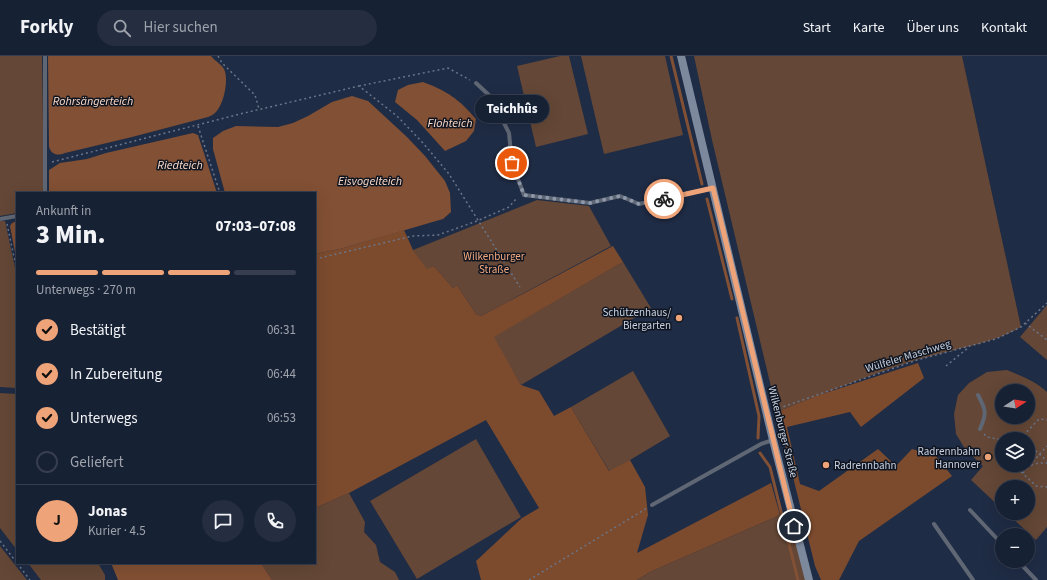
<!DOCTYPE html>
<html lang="de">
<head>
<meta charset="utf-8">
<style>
	body { margin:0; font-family:"Source Sans 3",sans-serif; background:#242e40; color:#f1f3f6; height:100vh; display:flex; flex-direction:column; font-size:15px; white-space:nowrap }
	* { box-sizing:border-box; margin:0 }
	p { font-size:13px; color:#9ea3ac }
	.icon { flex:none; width:22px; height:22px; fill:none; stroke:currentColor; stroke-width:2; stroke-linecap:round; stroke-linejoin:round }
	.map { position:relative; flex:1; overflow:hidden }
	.sheet { position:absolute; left:16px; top:136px; width:300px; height:372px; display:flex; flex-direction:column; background:#172134; border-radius:0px; box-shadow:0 4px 16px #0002,0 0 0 1px #363e4f }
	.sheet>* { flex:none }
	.needle { width:26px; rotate:78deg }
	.buttons { position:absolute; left:995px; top:328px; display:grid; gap:8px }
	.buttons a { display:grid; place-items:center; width:40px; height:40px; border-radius:50%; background:#172134; box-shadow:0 4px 16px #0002,0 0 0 1px #363e4f; font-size:20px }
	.pin { position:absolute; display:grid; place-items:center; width:34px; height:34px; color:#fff; margin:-17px; border:2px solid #fff; border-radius:50%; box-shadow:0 1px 4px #0007 }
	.courier { position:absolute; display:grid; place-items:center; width:40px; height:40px; margin:-20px; border:3px solid #efa378; border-radius:50%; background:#fff; color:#222; box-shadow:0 1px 5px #0007 }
	.bubble { position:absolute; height:28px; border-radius:14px; background:#172134; box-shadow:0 4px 16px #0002,0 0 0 1px #363e4f; font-size:13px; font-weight:800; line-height:28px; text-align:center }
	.summary em { font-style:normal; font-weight:800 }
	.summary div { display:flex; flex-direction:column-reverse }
	.summary { display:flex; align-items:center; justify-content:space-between; height:68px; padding:0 20px }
	h1 { font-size:26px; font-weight:800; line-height:30px }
	.bar { display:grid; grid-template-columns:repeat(4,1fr); gap:6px 4px; align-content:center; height:48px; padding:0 20px }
	.bar i { height:5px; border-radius:3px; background:#363e4f }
	.bar .current { background:#efa378 }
	.bar p { grid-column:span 4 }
	.line { display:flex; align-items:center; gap:10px; padding:0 20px; border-top:1px solid #363e4f }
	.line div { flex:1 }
	.round { display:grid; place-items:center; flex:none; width:42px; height:42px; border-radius:21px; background:#242e40 }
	ol { padding:0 20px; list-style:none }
	li { display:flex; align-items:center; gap:12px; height:44px }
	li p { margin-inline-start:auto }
	li .icon { padding:4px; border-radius:50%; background:#efa378; color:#111; stroke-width:4 }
	li:last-child { color:#9ea3ac }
	li i { width:22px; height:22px; border:2px solid #363e4f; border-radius:50% }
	header { display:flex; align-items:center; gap:24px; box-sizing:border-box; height:56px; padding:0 20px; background:#172134; border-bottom:1px solid #363e4f }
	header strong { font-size:19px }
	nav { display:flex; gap:22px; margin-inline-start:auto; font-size:14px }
	.search { width:280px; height:36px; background:#242e40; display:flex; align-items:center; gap:10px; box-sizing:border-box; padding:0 14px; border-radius:22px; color:#9ea3ac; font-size:15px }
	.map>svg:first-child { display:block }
	.green { fill:#644736; fill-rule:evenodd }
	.forest { fill:#7c4b2e }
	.water { fill:#825034 }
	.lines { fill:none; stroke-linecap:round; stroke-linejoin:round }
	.stream { stroke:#825034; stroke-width:3 }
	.path { stroke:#6a758a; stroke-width:1.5; stroke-dasharray:2 3; stroke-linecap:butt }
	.lane { stroke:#606774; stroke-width:4 }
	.secondary { stroke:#7c889c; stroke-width:8 }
	.done { stroke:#8e98ab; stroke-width:4; stroke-dasharray:0 7.2 }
	.route { stroke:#efa378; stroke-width:5 }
	.poi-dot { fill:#efa378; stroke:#0f1520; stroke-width:1.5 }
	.labels { text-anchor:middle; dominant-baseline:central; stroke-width:3; stroke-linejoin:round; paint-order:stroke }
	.park-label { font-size:11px; fill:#f7aa7e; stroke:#0f1520 }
	.poi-label { font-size:11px; fill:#c9d2e2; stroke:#0f1520; text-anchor:end }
	.street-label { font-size:11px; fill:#c9d2e2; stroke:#0f1520 }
	.water-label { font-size:12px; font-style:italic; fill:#fbdac9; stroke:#0f1520 }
</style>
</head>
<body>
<header>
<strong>Forkly</strong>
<div class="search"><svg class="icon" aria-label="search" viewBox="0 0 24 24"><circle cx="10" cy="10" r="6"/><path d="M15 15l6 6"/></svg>Hier suchen</div>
<nav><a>Start</a><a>Karte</a><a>Über uns</a><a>Kontakt</a></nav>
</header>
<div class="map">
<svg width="1047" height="524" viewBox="0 0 1047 524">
	<rect width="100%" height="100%" fill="#1f2c45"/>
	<!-- green -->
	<path class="green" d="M0,0h42l2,137h-27v20l-17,3z
		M560,0h9l19,78 -52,13 -19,-81z
		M581,0h84l18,79 -79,19z
		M694,0h268l59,271c-32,18 -70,22 -105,33 -47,15 -93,34 -139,52l-65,-272z
		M537,144l52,6 22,40 -130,70 -5,-2 -19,-29 -4,3 -19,-22 -7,4 -14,-20z
		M0,165h5l12,56v111l-17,-1z
		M623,206l28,46 -130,77 -28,-48z
		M1047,249v55l-27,-23z
		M1007,314c14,6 28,11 40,22v135l-11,13 -29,-27h21v-26h-26v22l-31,-29 12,-14 -18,-17 -9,-15 -2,-20 4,-19 11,-12 18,-11zM1002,335h26v26h-26zM1002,383h26v26h-26z
		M633,315l37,65 -60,36 -39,-65z
		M0,337l17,1v156l-17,-22z
		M476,383l45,78 -104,62 -47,-78z
		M349,437l16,29 -1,10 12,13 4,17 15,10 4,8h-127l-11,-17h54v-55z
		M791,456l18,68h-172l13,-8 130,-57z
		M0,490l27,34h-27z
		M28,507h70l7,12v5h-64z"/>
	<!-- forest -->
	<path class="forest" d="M404,174l9,20 14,19 7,-3 19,22 4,-3 19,29 5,2 132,-70 10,16 -129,75 27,48 18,6 15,25 17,-9 38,64 21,-11 15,27 3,28 -11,38 134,-70 9,32 -130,57 -13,8h-156l-5,-19 46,-43 17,-10 -53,-88 -137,73 -34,15v-254l25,-5z
		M918,307l6,15 -63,49 -11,-15 -63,15 13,57 19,7 59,-42 18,17 16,-17 24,7 16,20 -93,65 -20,39h-18l-6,-14 -38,-154 42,-17z"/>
	<!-- water -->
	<path class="water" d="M48,0h163c4,5 10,8 13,13 5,10 0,35 -8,43 -2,2 -5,4 -8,5l-76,20 -67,16c-8,3 -13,2 -16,-6z
		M423,26c24,9 36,17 53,37l-2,12 -8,10 -21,10 -28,-31 -22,-18 3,-12 10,-5z
		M352,40l16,5 39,36 18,19 20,25 5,12 1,19 -8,7 -103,30 -25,5v-61h-90l-12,-44v-11l10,-7 13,-5 42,1 15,-4 15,-7 24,-14z
		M193,77l5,2 19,58h-168v-23l11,-7 27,-4 19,-6z
		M17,165v42l-7,-37 2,-3z
		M111,507h150l11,17h-154z"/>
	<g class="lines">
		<!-- stream -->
		<path class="stream" d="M671,0l31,128
			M707,143l25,100
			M737,262l22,98 -1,22
			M760,397l10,14 28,113"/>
		<!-- path -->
		<path class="path" d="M218,0l4,7 33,32 4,14
			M359,30l89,-18 22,12
			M198,70l22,67
			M52,106l188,-48 119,-28 38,30 26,27 26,31 71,113
			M7,168l10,47
			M315,203l98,-23 25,-1 39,-14 32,-14 8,-9
			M1025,267l22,17
			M946,310l23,-19
			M774,354l143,-50 79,-21 25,-12 26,-24
			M984,378l3,3 15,3
			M1020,383l19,-20 8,1
			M1028,388l19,17
			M1014,409l22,21 11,1
			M1031,409l8,-2h8
			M1023,417l24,-27
			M0,485l17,22
			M17,507l13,17
			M529,524l118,-72"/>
		<!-- lane -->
		<path class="lane" d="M45,0v137
			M476,27l15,14 18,36 3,30 12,32 66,8 30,-7 19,8 74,-16
			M0,163l17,-3
			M978,339c8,15 9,18 2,34
			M652,449l109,-61 12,-4
			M970,454l32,34
			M934,468l39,56
			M1018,505l18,19"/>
		<!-- secondary -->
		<path class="secondary" d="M681,0l92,384 36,140"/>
	</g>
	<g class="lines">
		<!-- done -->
		<path class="done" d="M512,107l12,32 66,8 30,-7 19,8 25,-5"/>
		<!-- route -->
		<path class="route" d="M664,143l49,-11 81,338"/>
	</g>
	<!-- markers -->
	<g class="poi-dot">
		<circle cx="679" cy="262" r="4"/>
		<circle cx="988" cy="401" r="4"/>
		<circle cx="826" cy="409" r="4"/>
	</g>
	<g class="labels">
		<!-- park labels -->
		<g class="park-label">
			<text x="494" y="200">Wilkenburger<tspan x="494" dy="13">Straße</tspan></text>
		</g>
		<!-- poi labels -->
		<g class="poi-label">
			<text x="671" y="256">Schützenhaus/<tspan x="671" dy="13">Biergarten</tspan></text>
			<text x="980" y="395">Radrennbahn<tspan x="980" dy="13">Hannover</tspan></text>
			<text x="834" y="409" text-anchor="start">Radrennbahn</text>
		</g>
		<!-- street labels -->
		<g class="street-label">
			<text transform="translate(908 300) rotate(-17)">Wülfeler Maschweg</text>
			<text transform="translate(783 376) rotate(76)">Wilkenburger Straße</text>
		</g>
		<!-- water labels -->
		<g class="water-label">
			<text x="93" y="45">Rohrsängerteich</text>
			<text x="450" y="67">Flohteich</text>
			<text x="180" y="109">Riedteich</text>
			<text x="370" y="125">Eisvogelteich</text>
		</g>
	</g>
</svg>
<div class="buttons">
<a><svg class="needle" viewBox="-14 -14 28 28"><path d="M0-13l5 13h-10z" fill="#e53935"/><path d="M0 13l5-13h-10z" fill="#9ea3ac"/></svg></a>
<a><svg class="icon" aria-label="layers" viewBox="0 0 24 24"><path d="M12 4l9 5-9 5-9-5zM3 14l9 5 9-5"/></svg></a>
<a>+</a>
<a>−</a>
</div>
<div class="pin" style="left:512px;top:107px;background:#ea580c"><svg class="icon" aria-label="bag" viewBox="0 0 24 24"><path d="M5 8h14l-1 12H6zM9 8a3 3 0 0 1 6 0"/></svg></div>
<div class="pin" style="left:794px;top:470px;background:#1f2937"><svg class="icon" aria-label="home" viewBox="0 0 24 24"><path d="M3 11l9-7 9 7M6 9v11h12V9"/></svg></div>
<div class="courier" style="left:664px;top:143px"><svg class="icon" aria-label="bike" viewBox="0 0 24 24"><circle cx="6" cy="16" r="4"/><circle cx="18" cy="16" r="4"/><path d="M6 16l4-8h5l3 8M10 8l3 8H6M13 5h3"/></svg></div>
<div class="bubble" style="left:475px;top:39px;width:74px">Teichhûs</div>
<section class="sheet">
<div class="summary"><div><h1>3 Min.</h1><p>Ankunft in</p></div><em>07:03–07:08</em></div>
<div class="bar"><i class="current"></i><i class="current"></i><i class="current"></i><i></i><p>Unterwegs · 270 m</p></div>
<ol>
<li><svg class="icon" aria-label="check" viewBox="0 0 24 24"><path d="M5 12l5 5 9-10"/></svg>Bestätigt<p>06:31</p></li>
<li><svg class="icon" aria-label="check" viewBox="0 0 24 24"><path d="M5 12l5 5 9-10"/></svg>In Zubereitung<p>06:44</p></li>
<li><svg class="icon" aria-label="check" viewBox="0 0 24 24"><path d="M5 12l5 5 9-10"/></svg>Unterwegs<p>06:53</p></li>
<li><i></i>Geliefert</li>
</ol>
<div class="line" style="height:72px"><b class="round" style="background:#efa378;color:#111">J</b><div><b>Jonas</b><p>Kurier · 4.5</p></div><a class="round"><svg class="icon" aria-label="chat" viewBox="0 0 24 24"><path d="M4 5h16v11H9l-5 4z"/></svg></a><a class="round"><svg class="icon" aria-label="phone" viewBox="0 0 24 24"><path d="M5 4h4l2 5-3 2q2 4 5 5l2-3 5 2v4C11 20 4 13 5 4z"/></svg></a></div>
</section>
</div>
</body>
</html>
